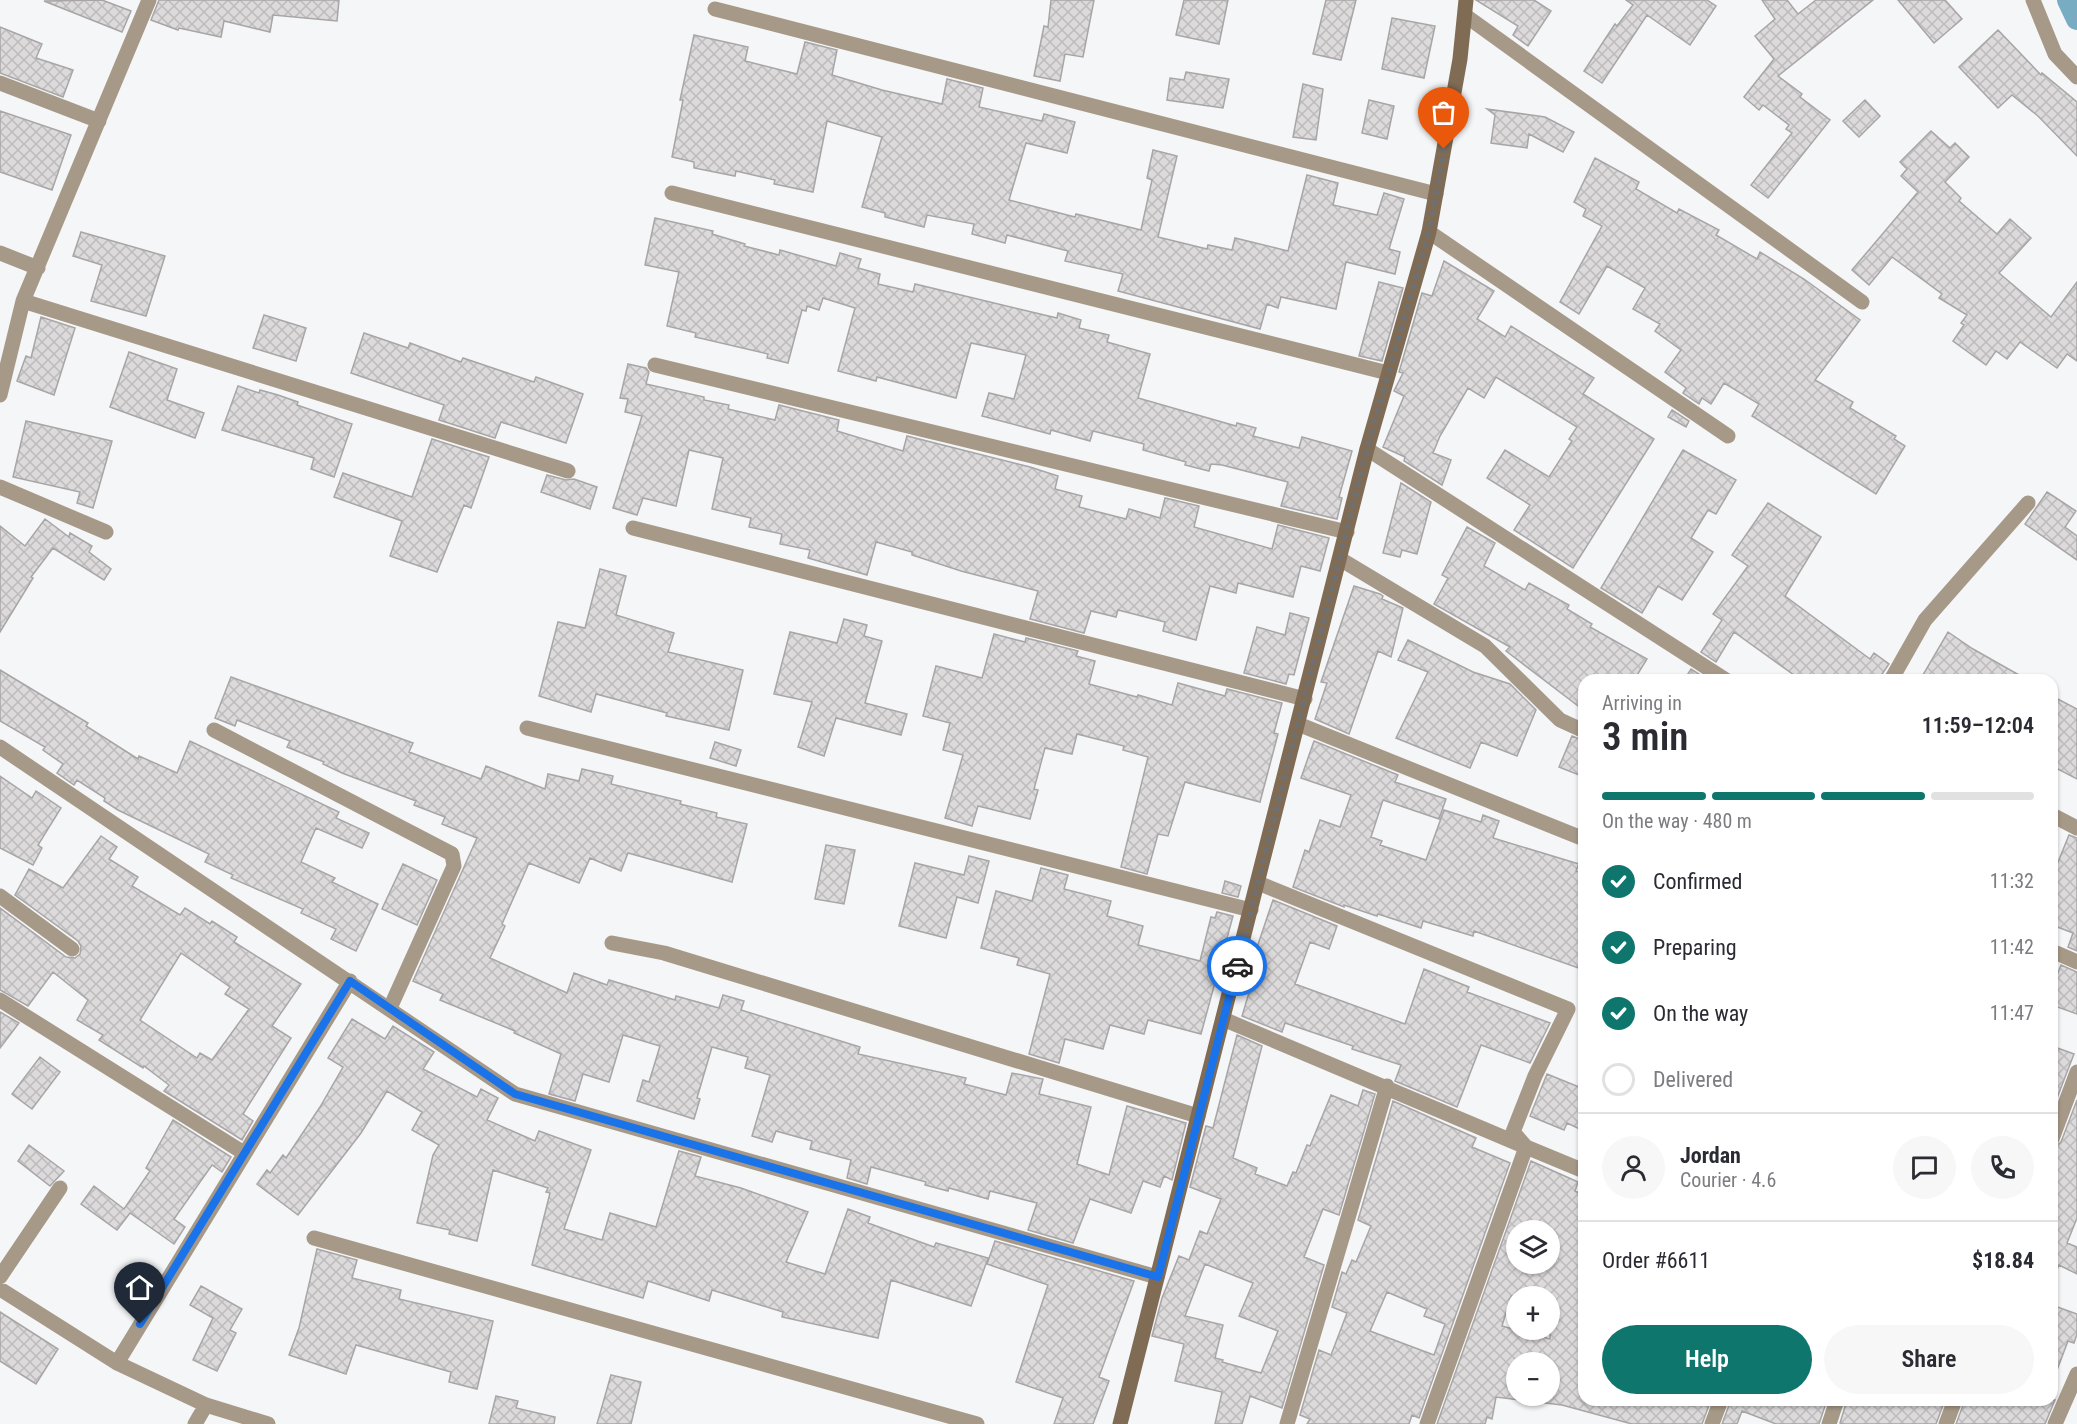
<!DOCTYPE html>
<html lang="en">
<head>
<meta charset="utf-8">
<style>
	body { margin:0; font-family:"Roboto Condensed",sans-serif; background:#f7f7f7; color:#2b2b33; height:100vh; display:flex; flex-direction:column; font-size:22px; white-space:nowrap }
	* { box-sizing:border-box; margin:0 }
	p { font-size:20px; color:#7c7c81 }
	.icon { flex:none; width:33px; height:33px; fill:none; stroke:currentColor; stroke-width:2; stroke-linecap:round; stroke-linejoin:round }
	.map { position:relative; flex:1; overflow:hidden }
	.details { position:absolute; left:1578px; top:674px; width:480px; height:732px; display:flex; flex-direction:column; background:#fff; border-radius:18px; box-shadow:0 2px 4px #0004 }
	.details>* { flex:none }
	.buttons { position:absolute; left:1506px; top:1220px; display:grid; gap:12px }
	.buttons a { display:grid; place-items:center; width:54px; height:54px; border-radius:50%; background:#fff; box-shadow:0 2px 4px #0004; font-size:30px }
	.pin { position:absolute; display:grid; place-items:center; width:51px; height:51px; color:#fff; margin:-62px -26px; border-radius:50% 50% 50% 0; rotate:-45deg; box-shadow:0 0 6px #0007 }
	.pin .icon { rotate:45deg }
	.courier { position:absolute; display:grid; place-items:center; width:60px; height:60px; margin:-30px; border:4px solid #1a73e8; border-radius:50%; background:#fff; color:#222; box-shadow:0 2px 8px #0007 }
	.summary em { font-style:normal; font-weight:600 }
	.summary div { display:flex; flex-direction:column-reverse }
	.summary { display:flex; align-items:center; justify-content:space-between; height:102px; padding:0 24px }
	h1 { font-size:39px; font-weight:600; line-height:45px }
	.bar { display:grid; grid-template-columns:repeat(4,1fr); gap:9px 6px; align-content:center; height:72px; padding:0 24px }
	.bar i { height:8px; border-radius:4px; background:#e1e1e2 }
	.bar .current { background:#0f766e }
	.bar p { grid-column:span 4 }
	.line { display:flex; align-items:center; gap:15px; padding:0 24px; border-top:2px solid #e1e1e2 }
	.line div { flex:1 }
	.round { display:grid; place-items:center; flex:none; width:63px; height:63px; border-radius:32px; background:#f7f7f7 }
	ol { padding:0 24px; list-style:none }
	li { display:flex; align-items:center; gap:18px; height:66px }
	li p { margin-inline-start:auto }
	li .icon { padding:6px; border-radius:50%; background:#0f766e; color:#fff; stroke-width:4 }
	li:last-child { color:#7c7c81 }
	li i { width:33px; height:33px; border:3px solid #e1e1e2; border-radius:50% }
	.button { display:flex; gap:12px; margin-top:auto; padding:12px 24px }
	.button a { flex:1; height:69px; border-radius:36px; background:#0f766e; color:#fff; font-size:24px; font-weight:600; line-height:69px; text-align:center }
	.button a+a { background:#f7f7f7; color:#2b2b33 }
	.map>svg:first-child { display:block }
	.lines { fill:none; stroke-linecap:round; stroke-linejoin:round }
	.canal { stroke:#78acc3; stroke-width:22 }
	.building { fill:url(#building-cross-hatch); stroke:#a8a5a6; stroke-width:1.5; fill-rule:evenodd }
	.street { stroke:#a79988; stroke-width:15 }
	.secondary { stroke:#806c55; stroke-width:15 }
	.done { stroke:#6f7071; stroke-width:6; stroke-dasharray:0 10.8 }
	.route { stroke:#1a73e8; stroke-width:8 }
</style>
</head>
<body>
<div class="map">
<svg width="2077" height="1424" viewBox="0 0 2077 1424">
	<defs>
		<pattern id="building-cross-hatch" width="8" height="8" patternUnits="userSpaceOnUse" patternTransform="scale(1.5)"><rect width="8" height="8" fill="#dddadb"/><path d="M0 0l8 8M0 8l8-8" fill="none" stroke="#bebbbc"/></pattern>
	</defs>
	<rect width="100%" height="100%" fill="#f4f6f8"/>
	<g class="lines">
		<!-- canal -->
		<path class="canal" d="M2068,0l9,19"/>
	</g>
	<!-- building -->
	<path class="building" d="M102,0l29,11 -9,21 -78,-31z
		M159,0h180l-2,21 -64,-6 -3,17 -46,-11 -3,16 -42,-9 -1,2 -27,-10z
		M1051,0h43l-11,57 -18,-3 -5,27 -26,-5 10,-50 4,1z
		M1184,0h44l-9,44 -43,-9z
		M1326,0h30l-15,60 -28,-6z
		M1476,0h58l17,11 -23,35 -15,-11 5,-9z
		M1626,0h81l9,6 -26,39 -43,-30 -45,68 -18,-12 31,-47 2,2 16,-21z
		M1762,0h25l11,14 18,-14h57l-95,76 24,18 -2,3 30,23 -62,78 -17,-13 41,-52 -6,-4 3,-4 -26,-20 -4,5 -15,-13 30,-38 -19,-23 20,-17z
		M1898,0h47l17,19 -28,24z
		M1392,18l43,8 -11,52 -42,-9z
		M0,27l42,17 -6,14 37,12 -10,27 -63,-24z
		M1998,30l43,45 1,-2 35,29v54l-39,-40 -26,-21 -14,13 -39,-41z
		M694,35l54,12 -3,14 52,13 8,-32 32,8 -5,25 50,15 60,14 5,-25 36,9 -4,19 63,14 2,-7 31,8 -8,31 -41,-10 -17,57 66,17 1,-3 65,16 11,-50 -5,-2 6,-28 24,6 -19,81 49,12 1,-4 24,5 3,-12 53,13 19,-76 31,8 -5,22 44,10 7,-22 20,6 -15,50 11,3 -5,22 -49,-12 -10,47 -55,-12 -3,11 -11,-4 -7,25 -142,-38 5,-17 -58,-13 3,-10 -61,-16 -2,8 -33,-9 2,-10 -47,-9 -3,12 -39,-10v-4l-23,-6 20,-70 -55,-16 -14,71 -39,-8 1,-4 -39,-9 -1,5 -41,-8v-6l-22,-5 11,-57h-3z
		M1186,72l43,7 -6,29 -56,-8 3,-22 14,2z
		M1303,84l20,5 -7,51 -23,-3z
		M1369,100l25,6 -7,33 -25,-6z
		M1865,100l15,16 -21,21 -16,-16z
		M1487,109l58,8 29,15 -11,20 -34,-18 -2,14 -36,-5 4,-28z
		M0,111l71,24 -19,55 -52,-18z
		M1931,131l19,17 5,-5 14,14 -24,25 16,16 -2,3 38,33 13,-15 21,19 -32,35 52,44 26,-35v79l-10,-7 -10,14 -37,-26 -13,17 -11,-8 -10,14 -33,-24 11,-16 -3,-2 6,-8 -28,-17 3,-4 -50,-37 -23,28 -17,-15 66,-78 -17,-16 6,-7 -7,-7z
		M1595,158l44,24 -3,7 41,24 2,-4 40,21 -3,5 41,24 3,-7 44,27 56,41 -45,60 38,22 -3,6 46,28 -2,3 11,7 -29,48 -124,-78 7,-12 -35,-21 -13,21 -9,-6 -3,6 -16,-11 3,-5 -21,-16 16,-22 -26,-19 5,-7 -27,-15 12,-21 -38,-22 -28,48 -19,-12 42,-76 -19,-10 3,-7 -12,-7z
		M655,218l58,13 -1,3 33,10 -1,2 35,9 1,-5 56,16 4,-13 21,6 -3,9 22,6 -2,10 35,8 2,-8 142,34 1,-5 23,7 -2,8 30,7 -2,7 43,12 -12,44 98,28 1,-3 19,5 -3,8 46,12 3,-11 50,14 -13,46 3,1 -5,21 -56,-13 7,-24 -66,-17 -11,-1 -2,7 -24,-6 1,-3 -43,-12 1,-6 -51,-13 -3,10 -39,-11 -1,4 -68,-18 7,-23 25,6 12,-44 -55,-12 -15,55 -79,-21 -1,4 -38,-10 17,-63 -32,-10 -4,12 -12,-4 -1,5 -4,-1 -14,53 -21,-5 1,-4 -73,-17 1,-4 -29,-7 12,-54 -34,-7z
		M81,232l84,24 -19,60 -55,-15 11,-36 -29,-9z
		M1444,261l50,30 -17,28 28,18 6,-11 83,52 -11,16 71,45 -81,129 -59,-38 16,-25 -43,-27 18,-28 44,27 23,-36 -3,-2 8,-12 -81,-50 -12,21 -16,-10 -28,48 -7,17 18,7 -9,25 -38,-24 1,-4 -22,-10 21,-51 -10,-5 9,-18 -4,-1 23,-79 10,3z
		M1379,282l24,6 -21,73 -23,-5z
		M264,315l42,13 -10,33 -43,-13z
		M41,317l34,11 -21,67 -37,-14 9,-25 5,2z
		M364,333l44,15 2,-5 51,19 2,-4 71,24 2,-5 47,17 -17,49 -65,-21 -6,16 -56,-18 5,-15 -93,-32z
		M129,352l48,17 -10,31 37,13 -9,25 -85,-31z
		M628,364l18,4 3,4 -3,12 58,13v3l25,5 -1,4 47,11 4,-15 60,15 -2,11 66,20 4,-15 123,31 28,9 -3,13 27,7 -3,11 47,12 3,-10 31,9 5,-20 34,8 -5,21 78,22 6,-24 51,13 -9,33 -19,-5 -8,31 -55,-14 -2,10 -26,-7 -14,54 -33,-9 2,-9 -47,-12 -2,7 -25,-6 -7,22 -54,-14 8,-28 -77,-20 -49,-16v-3l-36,-10 -9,33 -59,-17 2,-8 -30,-6 2,-10 -33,-7 2,-9 -39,-9 11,-51 -34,-8 -13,56 -33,-8 -6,17 -24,-7 29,-92 -17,-4 3,-13 -8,-1z
		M238,386l21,7 1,-3 18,5 20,7 -1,3 55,19 -18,53 -23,-8 3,-11 -92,-28z
		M1672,410l17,11 -3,6 -18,-10z
		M26,421l86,20 -19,67 -16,-5 3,-11 -67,-15z
		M432,439l57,18 -18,51 -7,-3 -27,67 -47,-16 12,-35 -68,-24 9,-24 69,24z
		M1683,450l53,30 -20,34 -8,-4 -17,28 22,14 -31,48 -24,-14 -16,27 -41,-25z
		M547,475l19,5 8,-1 23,8 -7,22 -49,-17z
		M1401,483l30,19 -14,52 -15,-4 -2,7 -17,-4z
		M2047,492l29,19 -11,16 12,9v24l-52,-36z
		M1768,503l53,34 -36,59 85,63 4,-6 15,11 -11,16h-77l-67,-48 -18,30 -15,-10 21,-32 -9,-6 35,-48 -16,-11z
		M45,519l24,18 1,-4 22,13 -3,6 22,17 -7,11 -51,-32 -22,29 2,1 -33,54v-106l25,20z
		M1467,527l28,16 -11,23 41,24 4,-7 40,22 -2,4 25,15 -2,3 57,32 -13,21h-50v40l-5,-2 3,-9 -76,-58 4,-4 -76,-43 14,-26 -6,-3z
		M600,569l26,7 -10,39 58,18 -6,19 75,18 -14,60 -63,-14 1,-3 -71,-19 -5,18 -52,-16 19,-74 27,6z
		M1354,586l26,8 3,2 -1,3 21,9 -12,49 -13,-6 -29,83 -34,-15 12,-36 -6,-1z
		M1290,613l19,5 -15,57 -5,-1 -3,10 -42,-11 13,-46 28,8z
		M844,619l23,6 -3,11 18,5 -17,62 42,11 -6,21 -65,-17 -12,38 -26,-9 14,-45 -38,-8 16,-62 47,11z
		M1948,632l25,17 55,31h-108z
		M994,634l31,8 1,-4 52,13 -2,5 19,5 -6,23 48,13 1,-2 34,10 6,-22 47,13 2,-7 55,14 -8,30 4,1 -18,68 -75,-20 -17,54 -10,-2 -11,40 -26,-7 27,-110 -25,-7 1,-4 -47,-12 -5,20 -27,-6 -11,41 4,1 -8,29 -52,-13 -6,20 -27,-8 18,-63 -20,-5 7,-27 -27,-7 13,-50 46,12z
		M1408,640l65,32 37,12 26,26 -19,46 -36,-14 -11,26 -74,-30 32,-66 -30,-12z
		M1691,669l14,9v2h-21z
		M0,670l88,53 -2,3 52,33 1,-3 38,17 13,-32 149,71 -3,6 33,15 -7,15 -46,-20 -15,34 34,16 -3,4 46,22 -22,47 -25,-12 5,-10 -35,-16 2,-4 -72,-31 2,-3 -28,-13 4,-8 -91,-44 -14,-9 1,-3 -28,-18 -3,5 -17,-12 6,-9 -20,-14 2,-3 -45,-26z
		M231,677l182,66 -4,9 72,27 5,-13 59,23 3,-15 31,7 3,-12 31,7 -2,8 70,17 -1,3 37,9 -1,4 31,7 -15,58 -104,-29 -7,18 -31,-13 -11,25 -50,-20 -27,61 3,2 -15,32 77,35 7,-20 33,12 2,-5 66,20 1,-4 43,12 4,-13 21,6 -3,9 119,37 -2,7 108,24 -2,6 42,11 6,-22 31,6 -4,15 52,13 -14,57 32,11 18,-69 59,17 -14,57 -8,-4 -4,11 -17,-6 -12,32 -41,-14 -17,44 -45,-13 9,-27 -47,-12 -2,8 -39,-11 -1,3 -23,-6 1,-3 -55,-15 -4,17 -20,-6 4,-18 -41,-11 2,-8 -36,-10 -4,11 -20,-6 18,-61 -25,-7 3,-11 -36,-10 -15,51 3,1 -6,20 -57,-18 6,-21 6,2 11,-36 -37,-11 -14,47 -26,-8 -8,27 -26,-7 12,-40 -47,-21 1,-2 -75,-31 3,-6 -30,-13 64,-143 -35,-14 3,-7 -31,-12 2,-4 -74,-28 -19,-9 1,-2 -37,-15 3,-6 -53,-21 -2,6 -20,-8z
		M2052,696l25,13v70l-25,-13z
		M1572,736l12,5v36l-25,-10z
		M1314,741l84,34 -3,7 51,17 -7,20 -56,-19 -12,37 11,4 -2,4 46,15 18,-50 37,12 2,-7 16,6 -6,17 86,26 -3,7 8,3v96l-110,-39 -1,5 -50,-15 -2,7 -43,-14 -1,2 -33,-11v2l-51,-20 12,-37 4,2 11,-32 20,7 11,-32 -50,-17z
		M715,742l26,8 -5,16 -26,-8z
		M0,776l32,22 4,-7 25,17 -23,37 4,3 -9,17 -33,-17z
		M2069,835l8,3v113l-9,-4 5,-14 -21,-8v-48z
		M101,836l16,11 -8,12 29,18 -6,9 48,29 5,-7 25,16 2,-3 25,16 -3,5 67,42 -29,42 19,12 -48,76 10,7 -11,19 -78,-49 5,-6 -25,-19 -1,2 -44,-28 4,-5 -26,-15 11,-20 -35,-28 -25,34 -28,-16v-82l66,49 9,1 5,-4 1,-8 -3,-5 -63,-46 14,-26 34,19zM181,953l49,34 -5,7 24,15 -37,51 -12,-7 -3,5 -57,-38z
		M826,845l29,5 -11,54 -29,-5z
		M969,856l20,5 -11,42 -21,-6 -11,41 -47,-12 16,-63 49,12z
		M403,864l34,16 -20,45 -35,-16z
		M1041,868l27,7 -4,14 47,12 -4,15 36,10 -5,19 62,16 11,-44 4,1 2,-6 16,4 -32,118 -53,-14 -4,14 -34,-9 -7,24 -38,-10 -6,24 -30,-9 21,-80 -33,-9 2,-7 -38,-10 15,-57 36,10z
		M1225,881l16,5 -3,11 -16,-4z
		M1273,900l64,26 -8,23 -19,-7 -15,42 110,40 19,-55 45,18 -2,5 83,31 -20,40 -49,-18 -24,62 -62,-26 6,-16 -49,-16 1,-3 -68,-23 -3,9 -40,-16 12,-40 -6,-2z
		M2061,965l16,7v42l-25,-9v-17z
		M0,1012l19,11 -19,25z
		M352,1019l33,20 8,-13 41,26 -11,17 54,28 4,-8 17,9 -11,22 48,21 4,-10 52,19 -27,79 38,11 8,-27 46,14 23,-76 22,6 -6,19 46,12 67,24 -22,50 39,12 23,-65 22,8 -2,6 66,24 2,-4 52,15 -17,48 -80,-26 -13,58 -96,-21 1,-5 -71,-22 -3,11 -61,-20 -5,17 -111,-33 18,-72 -4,-1 2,-4 -55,-18 -16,71 -28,-7 1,-4 -33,-7 16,-68 6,-10 -27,-15 10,-18 -35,-21 -26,42 -63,82 -41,-31 10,-14 3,3 13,-18 3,3 34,-51 23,-40 -15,-9z
		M1237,1035l25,11 -29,112 24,10 -2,6 32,12 6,-14 3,1 11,-28 3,1 21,-51 27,11 5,-16 12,4 -36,121 -16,-6 -19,48 20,8 -42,143 -32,-12 -8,28h-27l7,-32 -47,-11 9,-37 -32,-8 10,-38 17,-42 10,4 11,-29 7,3 14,-35 -31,-12 16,-61 7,2zM1205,1264l48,19 -14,33 39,15 -17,42 -39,-11 1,-2 -8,-2 8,-33 -38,-9z
		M2052,1046l22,8 -22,57z
		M40,1057l20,15 -28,37 -20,-15z
		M1547,1074l37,15v42l-17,-8 -3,7 -34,-14z
		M2077,1100v118l-10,25 10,4v27l-18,-9 -6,14 -1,-130 9,-7z
		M1393,1101l83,37 -4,9 38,16 -91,255 -7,-3 -3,9h-102l3,-5 -10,-4 19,-65 12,5 16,-42 -15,-6 10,-35 4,2 6,-14 4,2 15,-36 -13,-6zM1387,1292l40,17 -3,7 21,8 -11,31 -64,-24z
		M173,1120l58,37 -9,15 -10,-7 -38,54 11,8 -11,17 -44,-31 -13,17 -36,-26 13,-18 30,23 26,-38 -4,-3z
		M29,1145l35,26 -14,15 -32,-25z
		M1531,1161l47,21 -3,9 9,4v205h91l18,6 3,-6h15l-9,24h-70l-70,-19 -66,-8 -4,22 -5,-2 -2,7h-48zM1516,1230h34v33h-34zM1511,1296h39v43l-48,-13zM1516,1362h34v33h-34z
		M995,1241l139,40 -35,96 10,4 -16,43h-39l9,-26 -47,-16 32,-97 -61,-21z
		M317,1249l40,11 -5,18 49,12 -2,9 94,22 -16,68 -28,-7 2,-10 -95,-27 -10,29 -57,-19 10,-27z
		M201,1286l41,23 -12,21 6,3 -19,38 -24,-11 20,-42 -23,-13z
		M2052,1305l25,9v20l-3,9 -6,-2 -14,37h-2z
		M0,1312l58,37 -22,35 -36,-23z
		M611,1375l30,7 -10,42h-34z
		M496,1396l22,5 -2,7 39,9 -1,7h-65z
		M1731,1400h96l-8,24h-43l-34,-13 -5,13h-15z
		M1847,1400h98l-9,24h-93l-3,-1z
		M1965,1400h90l-10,24h-89z"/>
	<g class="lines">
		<!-- street -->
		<path class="street" d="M2033,0l22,54 22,23
			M715,9l721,185
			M1466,16l396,286
			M0,83l99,38
			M672,193l716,180
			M1429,232l299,204
			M0,253l38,15
			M23,301l545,170
			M655,365l692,167
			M0,395l23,-94 126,-301
			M1367,449l359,231
			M0,487l106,45
			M633,528l672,171
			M1340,559l145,87 75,74 24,11
			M1891,680l34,-60 103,-117
			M1298,724l286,115
			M527,728l724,182
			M214,730l238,124 2,12 -64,142
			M0,747l515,347 642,183
			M2052,815l25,13
			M1258,883l310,126 -33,67 -22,56 13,15 58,24
			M0,896l72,53
			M612,943l52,10 534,163
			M2052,951l25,11
			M0,1000l244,153
			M1223,1019l303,128 -99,277
			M2052,1139l25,-67
			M314,1238l663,186
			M0,1277l60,-89
			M0,1289l117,74 89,42 62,19
			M117,1363l233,-382
			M195,1424l11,-19
			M1287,1424l100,-338
			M1712,1424l9,-24
			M1829,1424l8,-24
			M1946,1424l9,-24
			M2055,1424l22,-50"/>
		<!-- secondary -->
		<path class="secondary" d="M1120,1424l247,-975 62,-217 31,-173 6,-59"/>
	</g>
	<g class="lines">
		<!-- done -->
		<path class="done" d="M1237,966l130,-517 62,-217 15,-83"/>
		<!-- route -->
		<path class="route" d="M140,1324l210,-343 165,113 643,183 79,-311"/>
	</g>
</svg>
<div class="buttons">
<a><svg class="icon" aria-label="layers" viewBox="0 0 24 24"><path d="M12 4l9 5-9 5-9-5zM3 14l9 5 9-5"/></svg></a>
<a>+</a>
<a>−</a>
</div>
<div class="pin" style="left:1444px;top:149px;background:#ea580c"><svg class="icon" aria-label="bag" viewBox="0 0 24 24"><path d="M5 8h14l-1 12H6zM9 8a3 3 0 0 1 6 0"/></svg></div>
<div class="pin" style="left:140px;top:1324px;background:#1f2937"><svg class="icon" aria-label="home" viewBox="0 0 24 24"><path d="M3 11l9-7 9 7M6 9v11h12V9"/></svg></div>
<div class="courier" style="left:1237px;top:966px"><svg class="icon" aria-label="car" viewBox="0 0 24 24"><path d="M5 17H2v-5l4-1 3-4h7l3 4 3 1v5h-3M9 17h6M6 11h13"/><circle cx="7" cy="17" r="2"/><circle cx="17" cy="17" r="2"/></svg></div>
<section class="details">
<div class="summary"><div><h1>3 min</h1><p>Arriving in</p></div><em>11:59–12:04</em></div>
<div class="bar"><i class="current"></i><i class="current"></i><i class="current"></i><i></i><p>On the way · 480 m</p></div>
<ol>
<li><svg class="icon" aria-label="check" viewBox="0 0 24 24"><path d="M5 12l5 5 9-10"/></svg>Confirmed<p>11:32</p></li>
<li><svg class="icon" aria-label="check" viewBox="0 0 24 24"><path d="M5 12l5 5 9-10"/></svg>Preparing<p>11:42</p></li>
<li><svg class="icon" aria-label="check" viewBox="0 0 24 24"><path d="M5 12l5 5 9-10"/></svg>On the way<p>11:47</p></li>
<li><i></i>Delivered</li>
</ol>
<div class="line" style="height:108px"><a class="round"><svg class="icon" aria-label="person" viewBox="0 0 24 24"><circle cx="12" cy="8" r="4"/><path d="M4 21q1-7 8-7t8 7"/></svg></a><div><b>Jordan</b><p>Courier · 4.6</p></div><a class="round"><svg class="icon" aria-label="chat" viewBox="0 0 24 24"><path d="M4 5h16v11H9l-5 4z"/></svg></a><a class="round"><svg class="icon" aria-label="phone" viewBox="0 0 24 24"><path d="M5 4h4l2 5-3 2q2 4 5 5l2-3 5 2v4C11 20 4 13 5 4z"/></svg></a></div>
<div class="line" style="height:78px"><div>Order #6611</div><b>$18.84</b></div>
<div class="button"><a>Help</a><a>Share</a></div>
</section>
</div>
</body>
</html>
